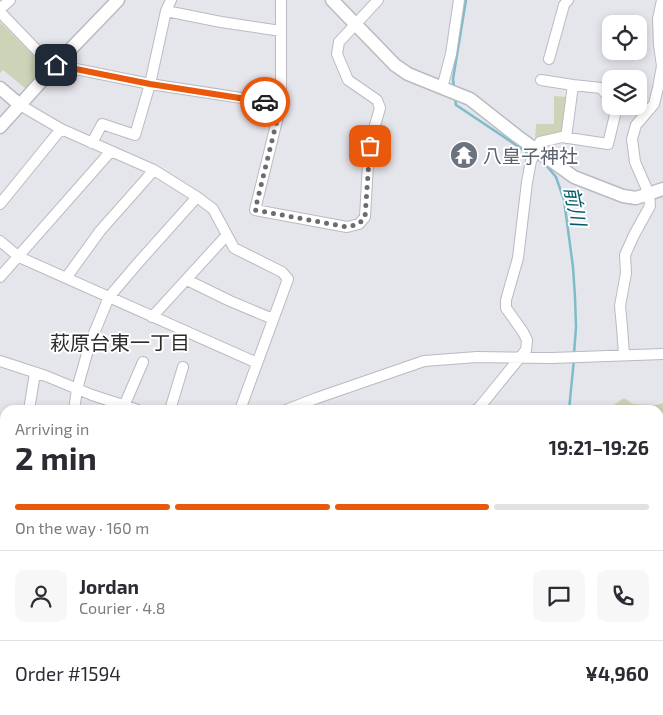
<!DOCTYPE html>
<html lang="en">
<head>
<meta charset="utf-8">
<style>
	body { margin:0; font-family:"Exo 2","Noto Sans JP",sans-serif; background:#f7f7f7; color:#2b2b33; height:100vh; display:flex; flex-direction:column; font-size:19px; white-space:nowrap }
	* { box-sizing:border-box; margin:0 }
	p { font-size:16px; color:#7c7c81 }
	.icon { flex:none; width:28px; height:28px; fill:none; stroke:currentColor; stroke-width:2; stroke-linecap:round; stroke-linejoin:round }
	.map { position:relative; flex:1; overflow:hidden }
	.details { position:absolute; left:0px; top:405px; width:664px; height:310px; display:flex; flex-direction:column; background:#fff; border-radius:15px 15px 0 0; box-shadow:0 2px 8px #0003 }
	.details>* { flex:none }
	.tools { position:absolute; left:602px; top:15px; display:grid; gap:10px }
	.tools a { display:grid; place-items:center; width:45px; height:45px; border-radius:10px; background:#fff; box-shadow:0 2px 8px #0003; font-size:25px }
	.pin { position:absolute; display:grid; place-items:center; width:42px; height:42px; color:#fff; margin:-21px; border-radius:10px; box-shadow:0 2px 8px #0006 }
	.courier { position:absolute; display:grid; place-items:center; width:50px; height:50px; margin:-25px; border:4px solid #ea580c; border-radius:50%; background:#fff; color:#222; box-shadow:0 1px 6px #0007 }
	.headline em { font-style:normal; font-weight:700 }
	.headline div { display:flex; flex-direction:column-reverse }
	.headline { display:flex; align-items:center; justify-content:space-between; height:85px; padding:0 15px }
	h1 { font-size:32px; font-weight:700; line-height:38px }
	.bar { display:grid; grid-template-columns:repeat(4,1fr); gap:8px 5px; align-content:center; height:60px; padding:0 15px }
	.bar i { height:6px; border-radius:4px; background:#e1e1e2 }
	.bar .current { background:#ea580c }
	.bar p { grid-column:span 4 }
	.line { display:flex; align-items:center; gap:12px; padding:0 15px; border-top:1px solid #e1e1e2 }
	.line div { flex:1 }
	.round { display:grid; place-items:center; flex:none; width:52px; height:52px; border-radius:10px; background:#f7f7f7 }
	.map>svg:first-child { display:block }
	.green { fill:#ccd3b7 }
	.lines { fill:none; stroke-linecap:round; stroke-linejoin:round }
	.stream { stroke:#7fbbc9; stroke-width:2.5 }
	.minor-casing { stroke:#babac1; stroke-width:12 }
	.tertiary-casing { stroke:#babac1; stroke-width:15 }
	.primary-casing { stroke:#babac1; stroke-width:19 }
	.minor { stroke:#fff; stroke-width:10 }
	.tertiary { stroke:#fff; stroke-width:12 }
	.primary { stroke:#fff; stroke-width:16 }
	.done { stroke:#6c6c70; stroke-width:5; stroke-dasharray:0 9 }
	.route { stroke:#ea580c; stroke-width:6 }
	.labels { text-anchor:middle; dominant-baseline:central; stroke-width:4; stroke-linejoin:round; paint-order:stroke }
	.worship-label { font-size:19px; fill:#5b616d; stroke:#fff; text-anchor:start }
	.water-label { font-size:20px; font-style:italic; fill:#035b6a; stroke:#fff }
	.neighbourhood-label { font-size:20px; fill:#2b2b2d; stroke:#fff }
</style>
</head>
<body>
<div class="map">
<svg width="663" height="715" viewBox="0 0 663 715">
	<rect width="100%" height="100%" fill="#e5e5ec"/>
	<!-- green -->
	<path class="green" d="M0,22l47,47 -21,20 -23,-19 -3,3z
		M554,96l13,1 -2,32 -9,6 -21,4 1,-15h18z
		M624,398l9,6 23,1 7,-2v17h-4v-10h-53z
		M663,504v55l-4,2v-54z"/>
	<g class="lines">
		<!-- stream -->
		<path class="stream" d="M454,88l-1,-9 13,-79
			M455,98l1,7 75,50
			M536,158l9,6 11,13 8,23 9,67 2,30 1,30 -2,27
			M569,410l5,-51"/>
		<defs>
			<path id="minor" d="M0,9l10,-9
				M166,11l55,11 60,9
				M0,12l54,56
				M549,59l15,-54 4,-5
				M56,65l94,19 131,20v-104
				M541,80l32,5
				M442,88l9,-34 8,-54
				M281,104l-26,106 92,17 12,-3 6,-7 4,-71 11,-38 -3,-8 -29,-20 -11,-26 2,-12 39,-42
				M20,105l41,24 93,41 43,27 -59,66 -29,34 -19,46 -13,46 -3,21
				M566,138l7,-53 28,3 10,12
				M92,143l10,-19 33,11 15,-51 16,-73 5,-11
				M197,197l16,12 21,39 48,24 6,7 -48,131
				M0,204l61,-75
				M0,241l19,16 238,106
				M0,277l111,-126
				M66,278l34,-47 54,-61
				M187,280l43,21 43,18
				M152,317l75,-82
				M624,355l-2,-28 -2,-21 6,-33 -1,-18 9,-20 16,-29 -1,-12 -14,-32 -3,-23 4,-14 18,-21 4,-16 4,-22 -3,-21 -1,-26 4,-19
				M0,361l46,15 46,19 46,15
				M29,410l6,-37
				M124,410v-4l19,-44
				M170,410l13,-43
				M286,410l31,-12 107,-37 53,-4 75,1 111,-4
				M475,410l3,-1 48,-59 1,-10 -4,-8 -17,-24v-8l12,-42 9,-76 4,-21 9,-19 22,-5 46,7 7,-29 -2,-9
				M0,478l5,1
				M0,586l5,-31
				M659,639h4
				M0,644l5,1
				M119,710l7,5
				M211,710l6,5
				M317,710l5,5
				M32,715l1,-5
				M82,715l2,-5
				M134,715l1,-5
				M184,715l3,-5
				M273,715l3,-5
				M387,715l2,-5
				M508,715l36,-1 50,1
				M608,715v-5"/>
			<path id="tertiary" d="M332,0l63,65 13,9 62,25 47,37 57,41 49,19 13,2 27,-9
				M0,88l20,17
				M0,127l65,-72 53,-55"/>
			<path id="primary" d="M659,477l4,-2
				M659,491l4,-2
				M0,530l5,1
				M0,544l5,1"/>
		</defs>
		<!-- minor casing -->
		<use href="#minor" class="minor-casing"/>
		<!-- tertiary casing -->
		<use href="#tertiary" class="tertiary-casing"/>
		<!-- primary casing -->
		<use href="#primary" class="primary-casing"/>
		<!-- minor -->
		<use href="#minor" class="minor"/>
		<!-- tertiary -->
		<use href="#tertiary" class="tertiary"/>
		<!-- primary -->
		<use href="#primary" class="primary"/>
	</g>
	<g class="lines">
		<!-- done -->
		<path class="done" d="M265,102l16,2 -26,106 92,17 12,-3 6,-7 5,-71"/>
		<!-- route -->
		<path class="route" d="M56,65l94,19 115,18"/>
	</g>
	<!-- icons -->
	<defs>
		<symbol id="temple-disc" viewBox="-11 -11 22 22"><circle r="9.5" fill="#6b7280" stroke="#fff"/><path d="M0-6L5-2H3V0L6.5 2.5H4V6H1.5V3h-3V6H-4V2.5H-6.5L-3 0V-2H-5Z" fill="#fff"/></symbol>
	</defs>
	<g fill-rule="evenodd">
		<use href="#temple-disc" x="448" y="139" width="32" height="32"/>
	</g>
	<g class="labels">
		<!-- worship labels -->
		<g class="worship-label">
			<text x="483" y="155">八皇子神社</text>
		</g>
		<!-- water labels -->
		<g class="water-label">
			<text transform="translate(576 206) rotate(79)">前川</text>
		</g>
		<!-- neighbourhood labels -->
		<g class="neighbourhood-label">
			<text x="120" y="342">萩原台東一丁目</text>
		</g>
	</g>
</svg>
<div class="tools">
<a><svg class="icon" aria-label="locate" viewBox="0 0 24 24"><circle cx="12" cy="12" r="6"/><path d="M12 2v4M12 18v4M2 12h4M18 12h4"/></svg></a>
<a><svg class="icon" aria-label="layers" viewBox="0 0 24 24"><path d="M12 4l9 5-9 5-9-5zM3 14l9 5 9-5"/></svg></a>
</div>
<div class="pin" style="left:370px;top:146px;background:#ea580c"><svg class="icon" aria-label="bag" viewBox="0 0 24 24"><path d="M5 8h14l-1 12H6zM9 8a3 3 0 0 1 6 0"/></svg></div>
<div class="pin" style="left:56px;top:65px;background:#1f2937"><svg class="icon" aria-label="home" viewBox="0 0 24 24"><path d="M3 11l9-7 9 7M6 9v11h12V9"/></svg></div>
<div class="courier" style="left:265px;top:102px"><svg class="icon" aria-label="car" viewBox="0 0 24 24"><path d="M5 17H2v-5l4-1 3-4h7l3 4 3 1v5h-3M9 17h6M6 11h13"/><circle cx="7" cy="17" r="2"/><circle cx="17" cy="17" r="2"/></svg></div>
<section class="details">
<div class="headline"><div><h1>2 min</h1><p>Arriving in</p></div><em>19:21–19:26</em></div>
<div class="bar"><i class="current"></i><i class="current"></i><i class="current"></i><i></i><p>On the way · 160 m</p></div>
<div class="line" style="height:90px"><a class="round"><svg class="icon" aria-label="person" viewBox="0 0 24 24"><circle cx="12" cy="8" r="4"/><path d="M4 21q1-7 8-7t8 7"/></svg></a><div><b>Jordan</b><p>Courier · 4.8</p></div><a class="round"><svg class="icon" aria-label="chat" viewBox="0 0 24 24"><path d="M4 5h16v11H9l-5 4z"/></svg></a><a class="round"><svg class="icon" aria-label="phone" viewBox="0 0 24 24"><path d="M5 4h4l2 5-3 2q2 4 5 5l2-3 5 2v4C11 20 4 13 5 4z"/></svg></a></div>
<div class="line" style="height:65px"><div>Order #1594</div><b>¥4,960</b></div>
</section>
</div>
</body>
</html>
